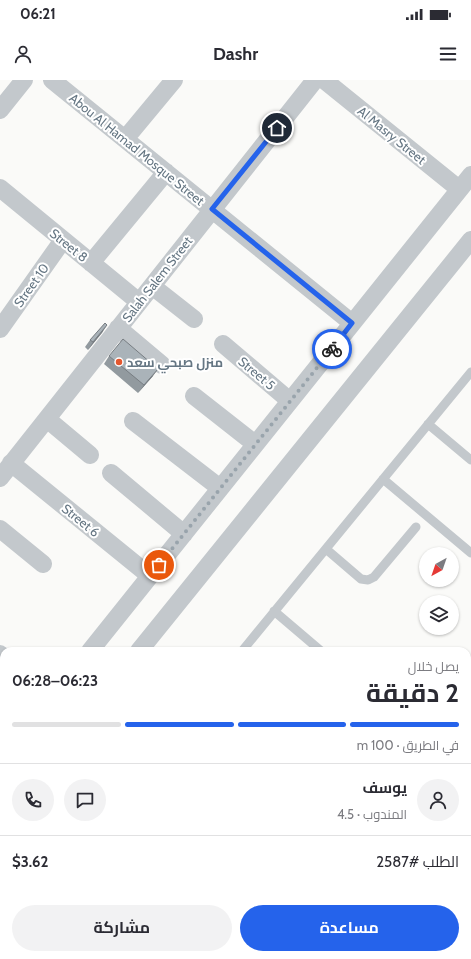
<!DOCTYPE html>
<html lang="ar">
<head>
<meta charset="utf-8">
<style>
	body { margin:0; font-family:Cabin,Cairo,sans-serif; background:#f2f2f3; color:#2b2b33; direction:rtl; height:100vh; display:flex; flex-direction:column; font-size:15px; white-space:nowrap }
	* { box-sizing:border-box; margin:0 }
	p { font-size:13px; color:#7c7c81 }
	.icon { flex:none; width:22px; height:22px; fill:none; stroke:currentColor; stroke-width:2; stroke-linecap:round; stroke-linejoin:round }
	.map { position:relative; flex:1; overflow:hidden; direction:ltr }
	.details { position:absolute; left:0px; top:567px; width:471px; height:312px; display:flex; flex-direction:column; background:#fff; border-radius:12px 12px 0 0; box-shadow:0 1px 3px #0004; direction:rtl }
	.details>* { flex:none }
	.needle { width:26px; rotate:220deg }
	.buttons { position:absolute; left:419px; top:467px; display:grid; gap:8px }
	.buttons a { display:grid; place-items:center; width:40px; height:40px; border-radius:50%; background:#fff; box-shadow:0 1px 3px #0004; font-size:20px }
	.pin { position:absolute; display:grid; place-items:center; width:34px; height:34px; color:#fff; margin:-17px; border:2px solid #fff; border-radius:50%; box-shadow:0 1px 4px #0007 }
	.courier { position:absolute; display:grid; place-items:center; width:40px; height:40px; margin:-20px; border:3px solid #2563eb; border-radius:50%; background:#fff; color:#222; box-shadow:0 1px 5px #0007 }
	.summary em { font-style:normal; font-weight:700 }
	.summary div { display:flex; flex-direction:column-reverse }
	.summary { display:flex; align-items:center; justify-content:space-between; height:68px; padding:0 12px }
	h1 { font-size:26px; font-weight:700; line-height:30px }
	.bar { display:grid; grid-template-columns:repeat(4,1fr); gap:6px 4px; align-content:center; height:48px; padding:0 12px }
	.bar i { height:5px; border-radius:3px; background:#e1e1e2 }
	.bar .current { background:#2563eb }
	.bar p { grid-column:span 4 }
	.line { display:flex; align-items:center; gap:10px; padding:0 12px; border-top:1px solid #e1e1e2 }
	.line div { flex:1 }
	.round { display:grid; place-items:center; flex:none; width:42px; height:42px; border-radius:21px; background:#f2f2f3 }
	.primary-button { display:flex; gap:8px; margin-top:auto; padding:8px 12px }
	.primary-button a { flex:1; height:46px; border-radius:24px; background:#2563eb; color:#fff; font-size:16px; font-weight:700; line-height:46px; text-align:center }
	.primary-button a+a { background:#f2f2f3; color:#2b2b33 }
	.status { display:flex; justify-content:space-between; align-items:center; height:28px; padding:0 20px; background:#fff; direction:ltr }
	.status svg { height:11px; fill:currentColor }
	header { display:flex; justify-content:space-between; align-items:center; height:52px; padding:0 12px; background:#fff; font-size:18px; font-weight:700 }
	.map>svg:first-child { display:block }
	.industrial { fill:url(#industrial-furrows) }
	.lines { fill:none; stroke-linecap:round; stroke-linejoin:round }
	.lane { stroke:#c3c8cc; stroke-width:9 }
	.street { stroke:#c3c8cc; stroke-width:18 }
	.wall { fill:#929a9f }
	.shaded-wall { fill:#777d82 }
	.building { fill:#aab3b9; stroke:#777d82 }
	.done { stroke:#99a4ac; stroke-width:4; stroke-dasharray:0 7.2 }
	.route { stroke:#2563eb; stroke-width:5 }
	.poi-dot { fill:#e4572e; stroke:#fff; stroke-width:1.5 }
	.labels { text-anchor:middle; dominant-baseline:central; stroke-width:4; stroke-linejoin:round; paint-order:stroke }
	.street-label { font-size:13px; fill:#657683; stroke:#fff }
	.poi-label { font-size:13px; font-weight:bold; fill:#657683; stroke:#fff; text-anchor:start }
</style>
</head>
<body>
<div class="status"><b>06:21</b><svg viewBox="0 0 49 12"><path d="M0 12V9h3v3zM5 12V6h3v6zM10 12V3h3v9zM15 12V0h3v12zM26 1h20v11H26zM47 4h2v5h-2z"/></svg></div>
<header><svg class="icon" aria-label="menu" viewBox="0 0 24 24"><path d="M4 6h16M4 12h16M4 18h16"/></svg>Dashr<svg class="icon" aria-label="person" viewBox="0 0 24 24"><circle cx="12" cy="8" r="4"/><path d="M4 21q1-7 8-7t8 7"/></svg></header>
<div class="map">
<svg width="471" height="879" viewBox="0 0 471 879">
	<defs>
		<pattern id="industrial-furrows" width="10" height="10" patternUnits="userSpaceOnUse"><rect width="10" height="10" fill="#e8e9e9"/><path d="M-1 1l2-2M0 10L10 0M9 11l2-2" fill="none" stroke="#c0c1c2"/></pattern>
	</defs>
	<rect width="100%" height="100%" fill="#fafaf8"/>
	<!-- industrial -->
	<path class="industrial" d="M0,850l4,3v22h27l5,4h-36z"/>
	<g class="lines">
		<!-- lane -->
		<path class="lane" d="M428,344l43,36
			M383,399l88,74
			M326,469l35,30 7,1 6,-3 42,-50
			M274,531l47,40
			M242,571l229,-279
			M467,696l4,4
			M467,810l4,3"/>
		<!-- street -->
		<path class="street" d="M52,0l300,243
			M324,0l135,109
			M0,30l24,-30
			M125,59l49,-59
			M0,108l139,114
			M91,183l75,-91
			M152,206l42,33
			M118,248l44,37
			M0,249l63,-89
			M223,264l67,57
			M194,316l61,48
			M47,339l43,36
			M133,341l87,67
			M11,383l139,113
			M111,393l73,61
			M0,398l315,-398
			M0,449l43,35
			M90,571l381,-476
			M139,571l332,-411
			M0,574l4,4
			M0,666l4,-3
			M0,744l4,-5"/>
	</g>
	<!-- wall -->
	<path class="wall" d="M107,245l-19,25 -3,-3 5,-7z
		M109,276l44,20 -15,17 -34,-29z"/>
	<!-- shaded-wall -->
	<path class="shaded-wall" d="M107,245l-5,8 -14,17 5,-8z
		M158,289l-5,7 -15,17 6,-8z"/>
	<!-- building -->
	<path class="building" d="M105,243l2,2 -14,17 -3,-2z
		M123,259l35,30 -14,16 -35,-29z"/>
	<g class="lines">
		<!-- done -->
		<path class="done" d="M159,485l173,-216"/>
		<!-- route -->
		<path class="route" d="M277,48l-65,81 140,114 -20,26"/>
	</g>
	<!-- markers -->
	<circle class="poi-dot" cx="119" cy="282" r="4"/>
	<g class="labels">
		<!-- street labels -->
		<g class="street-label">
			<text transform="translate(392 55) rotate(39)">Al Masry Street</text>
			<text transform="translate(137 69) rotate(39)">Abou Al Hamad Mosque Street</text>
			<text transform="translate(69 165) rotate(39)">Street 8</text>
			<text transform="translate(157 199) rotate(-52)">Salah Salem Street</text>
			<text transform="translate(31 205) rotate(-55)">Street 10</text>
			<text transform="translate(257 293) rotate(40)">Street 5</text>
			<text transform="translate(81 440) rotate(39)">Street 6</text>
		</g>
		<!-- poi labels -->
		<g class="poi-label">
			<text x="127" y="282">منزل صبحي سعد</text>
		</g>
	</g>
</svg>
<div class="buttons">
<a><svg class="needle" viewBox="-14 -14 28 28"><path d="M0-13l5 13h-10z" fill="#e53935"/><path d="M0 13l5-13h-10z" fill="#7c7c81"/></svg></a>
<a><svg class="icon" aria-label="layers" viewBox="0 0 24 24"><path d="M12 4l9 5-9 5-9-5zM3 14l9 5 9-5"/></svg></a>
</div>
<div class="pin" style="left:159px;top:485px;background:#ea580c"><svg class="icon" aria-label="bag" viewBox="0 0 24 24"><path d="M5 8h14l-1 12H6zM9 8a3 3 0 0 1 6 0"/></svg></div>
<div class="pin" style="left:277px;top:48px;background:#1f2937"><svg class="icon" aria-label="home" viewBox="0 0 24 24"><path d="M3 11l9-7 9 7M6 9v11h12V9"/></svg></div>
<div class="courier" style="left:332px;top:269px"><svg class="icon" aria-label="bike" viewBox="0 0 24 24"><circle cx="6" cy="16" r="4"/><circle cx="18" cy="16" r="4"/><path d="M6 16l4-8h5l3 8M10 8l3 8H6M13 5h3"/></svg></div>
<section class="details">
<div class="summary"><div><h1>2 دقيقة</h1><p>يصل خلال</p></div><em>06:23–06:28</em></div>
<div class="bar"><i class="current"></i><i class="current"></i><i class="current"></i><i></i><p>في الطريق · 100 m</p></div>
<div class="line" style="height:72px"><a class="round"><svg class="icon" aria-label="person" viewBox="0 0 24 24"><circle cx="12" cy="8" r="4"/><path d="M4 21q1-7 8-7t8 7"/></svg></a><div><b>يوسف</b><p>المندوب · 4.5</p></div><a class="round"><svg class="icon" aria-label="chat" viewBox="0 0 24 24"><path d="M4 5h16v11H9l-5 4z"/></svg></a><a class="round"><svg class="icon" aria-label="phone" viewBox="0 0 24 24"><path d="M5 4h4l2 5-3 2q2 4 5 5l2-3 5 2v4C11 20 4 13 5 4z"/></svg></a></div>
<div class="line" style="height:52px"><div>الطلب #2587</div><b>$3.62</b></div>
<div class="primary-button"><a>مساعدة</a><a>مشاركة</a></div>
</section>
</div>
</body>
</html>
